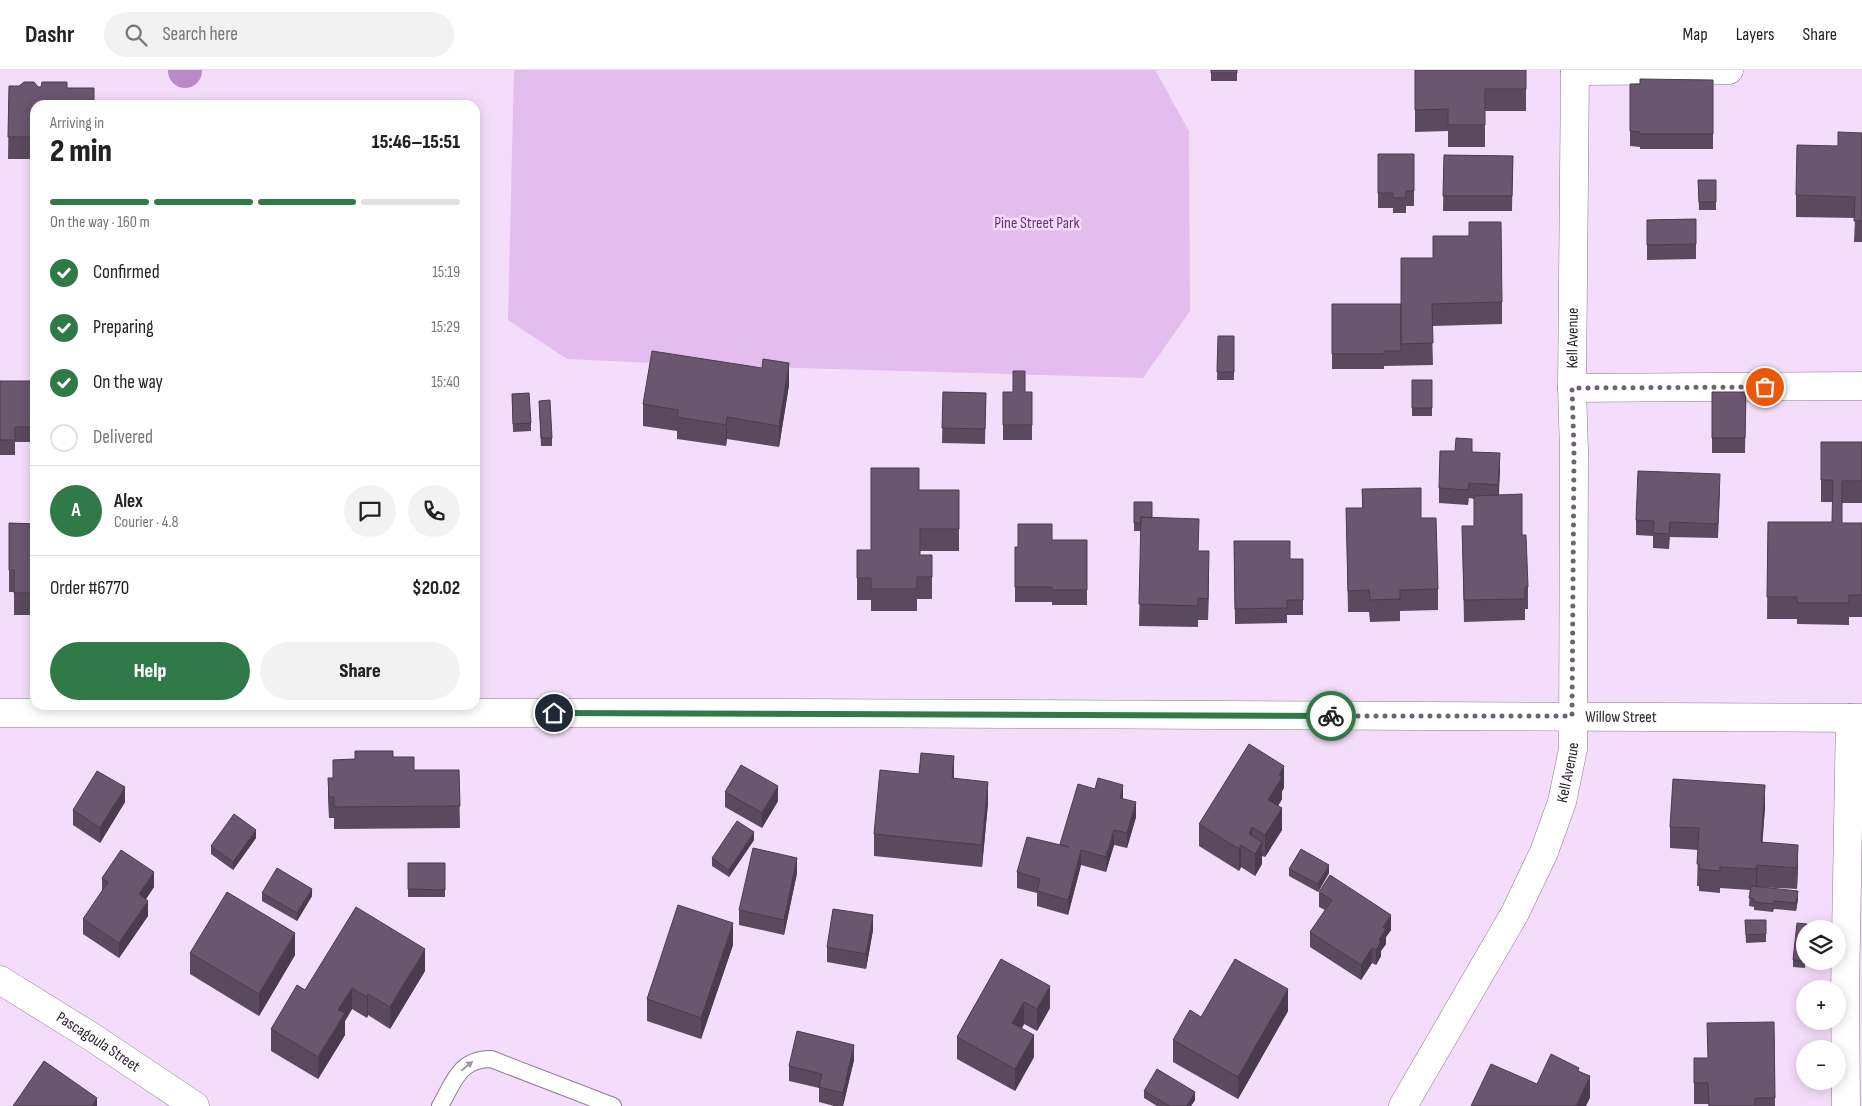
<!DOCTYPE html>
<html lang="en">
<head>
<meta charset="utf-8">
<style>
	body { margin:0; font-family:"Sofia Sans Condensed",sans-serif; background:#f2f2f2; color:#222; height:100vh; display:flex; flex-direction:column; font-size:19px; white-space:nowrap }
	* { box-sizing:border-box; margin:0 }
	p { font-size:16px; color:#767676 }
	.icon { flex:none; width:28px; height:28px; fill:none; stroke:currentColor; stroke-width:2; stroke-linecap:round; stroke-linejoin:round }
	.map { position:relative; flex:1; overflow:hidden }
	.details { position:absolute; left:30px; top:30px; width:450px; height:610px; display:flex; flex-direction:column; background:#fff; border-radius:15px; box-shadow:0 2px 12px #0003 }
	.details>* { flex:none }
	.fabs { position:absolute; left:1796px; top:850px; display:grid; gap:10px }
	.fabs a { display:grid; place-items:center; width:50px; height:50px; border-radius:50%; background:#fff; box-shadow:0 2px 12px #0003; font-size:25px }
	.pin { position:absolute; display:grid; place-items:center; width:42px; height:42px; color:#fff; margin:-21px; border:2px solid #fff; border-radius:50%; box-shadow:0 1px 5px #0007 }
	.courier { position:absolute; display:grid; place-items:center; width:50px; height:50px; margin:-25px; border:4px solid #2f7a48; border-radius:50%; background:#fff; color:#222; box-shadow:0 1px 6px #0007 }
	.summary em { font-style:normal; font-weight:800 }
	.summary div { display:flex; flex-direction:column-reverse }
	.summary { display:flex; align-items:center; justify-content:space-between; height:85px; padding:0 20px }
	h1 { font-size:32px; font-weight:800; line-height:38px }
	.bar { display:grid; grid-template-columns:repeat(4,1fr); gap:8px 5px; align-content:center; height:60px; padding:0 20px }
	.bar i { height:6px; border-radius:4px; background:#e0e0e0 }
	.bar .current { background:#2f7a48 }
	.bar p { grid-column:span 4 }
	.line { display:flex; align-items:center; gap:12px; padding:0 20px; border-top:1px solid #e0e0e0 }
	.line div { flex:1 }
	.round { display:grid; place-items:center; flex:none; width:52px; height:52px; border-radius:26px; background:#f2f2f2 }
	ol { padding:0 20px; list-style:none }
	li { display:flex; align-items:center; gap:15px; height:55px }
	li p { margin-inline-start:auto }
	li .icon { padding:5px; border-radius:50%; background:#2f7a48; color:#fff; stroke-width:4 }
	li:last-child { color:#767676 }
	li i { width:28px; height:28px; border:2px solid #e0e0e0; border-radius:50% }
	.action { display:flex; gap:10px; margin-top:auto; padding:10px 20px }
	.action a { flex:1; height:58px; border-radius:30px; background:#2f7a48; color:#fff; font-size:20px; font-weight:800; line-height:58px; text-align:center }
	.action a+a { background:#f2f2f2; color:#222 }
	header { display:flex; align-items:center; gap:30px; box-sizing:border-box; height:70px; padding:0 25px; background:#fff; border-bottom:1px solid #e0e0e0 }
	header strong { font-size:24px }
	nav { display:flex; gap:28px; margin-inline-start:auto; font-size:18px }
	.search { width:350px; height:45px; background:#f2f2f2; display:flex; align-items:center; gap:12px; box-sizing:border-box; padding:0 18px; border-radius:28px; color:#767676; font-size:19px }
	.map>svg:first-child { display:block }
	.green { fill:#e3bdee }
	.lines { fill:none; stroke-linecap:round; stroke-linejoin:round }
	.canal { stroke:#ba8ac8; stroke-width:34 }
	.lane-casing { stroke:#8e7994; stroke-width:18 }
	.street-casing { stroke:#8e7994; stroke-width:29 }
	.secondary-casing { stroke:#8e7994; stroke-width:29 }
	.lane { stroke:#fff; stroke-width:16 }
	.street { stroke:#fff; stroke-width:28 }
	.secondary { stroke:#fff; stroke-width:28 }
	.wall { fill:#5b4a5f }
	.shaded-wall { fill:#4a3c4e }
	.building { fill:#6a566f; stroke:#4a3c4e }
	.oneway { fill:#9d9a9e }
	.done { stroke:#6e6172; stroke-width:5; stroke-dasharray:0 9 }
	.route { stroke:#2f7a48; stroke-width:6 }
	.labels { text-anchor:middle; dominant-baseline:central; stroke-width:5; stroke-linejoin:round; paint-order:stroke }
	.park-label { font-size:16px; fill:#6b307b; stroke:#f4ddfa }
	.street-label { font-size:16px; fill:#261e28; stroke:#f4ddfa }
</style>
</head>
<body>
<header>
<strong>Dashr</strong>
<div class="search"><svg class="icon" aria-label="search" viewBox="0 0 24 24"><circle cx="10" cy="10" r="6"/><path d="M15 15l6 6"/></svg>Search here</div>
<nav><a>Map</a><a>Layers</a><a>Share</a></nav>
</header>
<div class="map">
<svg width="1862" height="1036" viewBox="0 0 1862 1036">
	<rect width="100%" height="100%" fill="#f4ddfa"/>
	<!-- green -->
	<path class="green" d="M514,0h641l34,61 1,180 -47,67 -446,-13 -130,-6 -59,-39z"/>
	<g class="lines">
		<!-- canal -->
		<path class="canal" d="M185,0v1"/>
		<defs>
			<path id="lane" d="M440,1036c14,-24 19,-47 51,-47l122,47"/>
			<g id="street">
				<path d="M1575,1l154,-1"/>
				<path d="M1572,318l290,-2"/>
				<path id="s1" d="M0,643h791l1071,5"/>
				<path id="s2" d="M1403,1036l112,-193 29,-61 18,-50 11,-53 1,-298 -2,-63 3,-318"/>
				<path d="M1846,1036l-1,-116 5,-272"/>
			</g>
			<g id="secondary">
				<path id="s3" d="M0,910l92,57 103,69"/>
			</g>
		</defs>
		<!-- lane casing -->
		<use href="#lane" class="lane-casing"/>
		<!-- street casing -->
		<use href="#street" class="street-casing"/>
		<!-- secondary casing -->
		<use href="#secondary" class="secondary-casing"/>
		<!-- lane -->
		<use href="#lane" class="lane"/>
		<!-- street -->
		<use href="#street" class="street"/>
		<!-- secondary -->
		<use href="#secondary" class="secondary"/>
	</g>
	<!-- wall -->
	<path class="wall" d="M1211,0h26v11h-26z
		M1415,0h111v41h-41v36h-37v-16l-33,1z
		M1713,10v69h-73v-2l-10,-1v-62z
		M67,12l-32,23v103h-4l1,-49h-24l1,-73 32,1z
		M1862,63v109h-8l1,-24 -59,-1v-22l42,-49z
		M1378,84h36v52h-8v7h-13v-5h-15z
		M1444,85l69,1 -1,55h-69z
		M1698,110h18v30h-17z
		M1696,149v40l-49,1v-40z
		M1469,152l33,80v22l-70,2 1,39 -49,1v3h-52v-65h69l32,-46 36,-22z
		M1218,266h16v44h-17z
		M1412,310h20v36h-20z
		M0,311h35v61h-20v13h-15z
		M789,315l-10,62 -52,-8 -1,7 -49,-7v-8l-34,-5v-22z
		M943,322l43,1 -1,51 -43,-1z
		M1003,322h29v48h-29z
		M1712,322h34l-1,61h-33z
		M512,324l19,29v8l-18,1z
		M539,331l13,37v8h-11z
		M1821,372h41v61h-20v20h20v94h-13v8l-52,-1v-5h-30l1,-97h64l1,-20h-12z
		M1472,382l28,16 -1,27 23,40 6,52v22h-3v11l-61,2 -2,-96h12v-27l-5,-1 -1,7 -29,-2v-15z
		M1362,419l59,29 17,71v21l-38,1v10l-30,1 -1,-10h-21l-2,-104h16z
		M1720,419l-2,49 -48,-1 -1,12 -16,-1v-12l-17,-1v-15z
		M919,420h40v61h-39v4h12v44h-15v12h-46v-11h-14v-50h14z
		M1134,432l18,16 47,33 10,22 -1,47h-10v7l-59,-1 2,-95h-7z
		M9,453l26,1v91h-21v-23h-5z
		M1052,470h35v65h-35v-3h-37v-55h3z
		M1234,471l56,18h13v56h-16v8l-52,1z
		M393,687l21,13h45l1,58 -126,1v-11h-5l-1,-18v-22h5v-18z
		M954,708l34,25 -6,64 -108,-11v-22z
		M1284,718l-2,3v8l-4,7 4,24 -17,27 -3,-1v8l-7,12 -14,-9 -2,4 -40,-25v-22z
		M725,722l53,9 -16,27 -37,-21z
		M1123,729l13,18 -9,31 -13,-3 -8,27 -25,-7 -13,50 -31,-9v-13l-20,-5v-16l43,-27v-1z
		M125,732l-25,41 -27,-18v-15z
		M1765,737l-3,35 36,24 -1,23 -39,-2 40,12 -2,12 -22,-2 -1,3 -19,-2v-3l-5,-1 1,-16 -30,-2v5l-21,-2v-5h-2l1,-36 -28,-2v-21z
		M256,768l-23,32 -22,-16v-8z
		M754,770l-25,37 -17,-11v-8z
		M408,793h37v34h-37z
		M1289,799l40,4 -11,19 -29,-16z
		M797,803l-13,62 -45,-10v-15z
		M102,808l52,9 -8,12 2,17 -29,42 -36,-24v-15l19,-28z
		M1319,822l72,38 -5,7v7l-5,7v5l-5,9 -4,-2 -11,17 -51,-33v-15l15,-22 -6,-3z
		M262,823l50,3 -15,25 -35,-20z
		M1745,850h21v22l-20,1z
		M1807,854l-2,44 -12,-1v-7z
		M873,860l-7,39 -39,-7v-15z
		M733,875l-32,94 -54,-18v-22z
		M190,883l105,2 -36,61 -69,-42z
		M1001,889l49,49 -13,23 -13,-7 -2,4 12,29 -19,34 -58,-32v-22z
		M425,901l-35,58 -22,-14 -1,3 -15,-9 -7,12v14l-27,44 -47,-28v-22l34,-39z
		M1288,941l-50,88 -65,-37v-22l28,-23z
		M1774,952l1,84h-66l-1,-2h-14v-46h14z
		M854,990l-11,46h-9l-15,-4v-14l-30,-7v-15z
		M1144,1021l51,9 -4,6h-34l-13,-8z"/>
	<!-- shaded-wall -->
	<path class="shaded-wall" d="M789,293v22l-10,62v-21z
		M727,347v22l-1,7v-21z
		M1500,383v15l-2,32v-15z
		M1209,481v22l-1,47v-21z
		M954,686v22h-2z
		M1284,696v22l-2,3v8l-14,23v-22l11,-25z
		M988,712v21l-6,64v-22z
		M1123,715v15l-3,-2z
		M1765,715v22l-4,57v-22z
		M778,716v15l-16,27v-15z
		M125,717v15l-25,41v-15z
		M1136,732v15l-9,31v-15z
		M1282,738v22l-17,27v-22z
		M1252,757v22l-3,-15z
		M256,760v8l-23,32v-8z
		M1114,760v15l-8,27v-15z
		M754,762v8l-25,37v-7z
		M1262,772v22l-7,12v-22z
		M1241,775v22l-2,4v-22z
		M1798,775v21l-1,23v-21z
		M1081,780v15l-13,50v-15z
		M797,788v15l-13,62v-15z
		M1329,795v8l-11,19v-8z
		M1757,795v22l-1,4v-22z
		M154,802v15l-15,22v-15z
		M312,819v7l-15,25v-8z
		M1798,821v8l-2,12v-8z
		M148,831v15l-29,42v-15z
		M873,845v15l-7,39v-15z
		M1391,845v15l-5,7v7l-5,7v5l-5,9v-15l3,-10 4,-13z
		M733,853v22l-32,94v-21z
		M295,863v22l-36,61v-22z
		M1372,878v15l-11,17v-15z
		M425,879v22l-35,58v-22z
		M1050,916v22l-13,23v-22z
		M352,918v21l-7,12v14l-27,44v-22l20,-47z
		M1288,919v22l-50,88v-22z
		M368,924v21l-1,3v-21z
		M1024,932v22l-12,21v-22z
		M1034,965v22l-19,34v-22z
		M854,975v15l-11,46v-13z
		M1590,1006v22l-4,8h-10z
		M1195,1022v8l-4,6h-4z
		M97,1028v8h-5z"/>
	<!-- building -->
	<path class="building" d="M1211,0h26v3h-26z
		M1415,0h111v19h-41v36h-37v-16l-33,1z
		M1640,9l73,1v54h-73v-2l-10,-1v-47h10z
		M24,12h10l4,5h3l1,-5h25v6h27v17h-59v81h-4l1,-49h-24l1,-51h10z
		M1838,62l24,1v88h-8l1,-24 -59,-2 1,-50 41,1z
		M1378,84h36v37h-8v7h-13v-5h-15z
		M1444,85l69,1 -1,40h-69z
		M1698,110h18v22h-17z
		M1696,149v25l-49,1v-25z
		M1469,152h32l1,80 -70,2 1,39 -32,1v-86h32v-22h36z
		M1332,234h69v47h-17v3h-52z
		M1218,266h16v36h-17z
		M652,281l110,17 1,-9 26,4 -10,63 -52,-9 -1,8 -49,-8 1,-7 -35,-6z
		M1013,301h12v21h7v33h-29v-33h10z
		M1412,310h20v28h-20z
		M0,311h35v46h-20v13h-15z
		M943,322l43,1 -1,36 -43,-1z
		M1712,322h34l-1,46h-33z
		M529,323l2,30 -18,1 -1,-30z
		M550,330l2,38h-11l-2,-37z
		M1456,368l16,1v13l28,1 -2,32 -29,-2 -1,7 -29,-2 1,-37h15z
		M1821,372h41v39h-20v42h20v72h-13v8h-52v-6h-30l1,-75h64l1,-42h-12z
		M871,398h48v22h40v39h-39v26h12v22h-15v12h-46v-11h-14v-28h14z
		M1638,401l82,3 -2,50 -48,-2 -1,12 -16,-1 1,-12 -18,-1z
		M1421,418v30h15l2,71 -38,1v9l-30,1 -1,-10 -21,1 -2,-83h17l-1,-19z
		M1522,424v41h4l2,52h-3v12l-61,1 -2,-74h12v-30z
		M1134,432h18v16l-11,-1v6h-7z
		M1141,447l58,2 -1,32h11l-1,48 -10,-1v8l-59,-2z
		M9,453l26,1v69h-21v-23h-5z
		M1018,454h34v16h35v50h-35v-3h-37v-40h3z
		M1234,471h56v18h13v41h-16v8l-52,1z
		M1249,674l35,22 -5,9 3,2 -14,23 14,8 -17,27 -13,-8 -3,7 13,8 -7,12 -14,-9 -2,4 -40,-25z
		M355,681h38v6h21v13h45l1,36 -126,1v-10h-5l-1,-19h5v-18l22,-1z
		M921,683l33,3 -2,22 36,4 -6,63 -108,-11 6,-64 39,4z
		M741,695l37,21 -16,27 -37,-21z
		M97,701l28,16 -25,41 -27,-18z
		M1098,708l25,7 -3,13 16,4 -9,31 -13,-3 -8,27 -25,-7 -13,50 -31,-9 3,-12 -23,-7 10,-35 42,10 -9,-3 18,-60 17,5z
		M1673,709l92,6 -4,57 37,3 -1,23 -40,-3 -1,4 -36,-2v4l-21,-2v-5h-2l2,-36 -29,-1z
		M234,744l22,16 -23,32 -22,-16z
		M737,751l17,11 -25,38 -17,-12z
		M753,778l44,10 -13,62 -45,-10z
		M1301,779l28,16 -11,19 -29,-15z
		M121,780l33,22 -15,22 9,7 -29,42 -36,-24 25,-37 -6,-4z
		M408,793h37v27l-37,-1z
		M277,798l35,21 -15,24 -35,-20z
		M1330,805l61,40 -8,12 3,2 -7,11 2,1 -5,9 -4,-2 -11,17 -51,-33 22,-32 -13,-8z
		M1751,816l47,5 -2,12 -22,-2 -1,3 -19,-2v-3l-5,-1z
		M227,822l68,41 -36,61 -69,-41z
		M678,835l55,18 -32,95 -54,-19z
		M356,837l69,42 -35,58 -22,-13 -1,3 -15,-9 -14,22 7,3 -27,44 -47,-28 26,-44 8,5z
		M833,839l40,6 -7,39 -39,-7z
		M1745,850h21v14l-20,1z
		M1797,853l10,1 -1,5h-1v32l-12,-1z
		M1001,889l49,27 -13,23 -13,-7 -12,21 22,12 -19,34 -58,-32z
		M1235,889l53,30 -50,88 -65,-37 17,-30 11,7z
		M1774,952l1,76h-20v8h-46l-1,-23h-14v-25h14l-1,-35z
		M797,961l57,14 -11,48 -24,-6 3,-13 -33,-8z
		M1551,984l28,14 -1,3 12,5 -14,30h-105l20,-42 46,20z
		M44,991l53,37 -5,8h-79z
		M1157,999l38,23 -8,14h-17l-26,-15z"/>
	<!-- one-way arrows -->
	<defs><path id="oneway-solid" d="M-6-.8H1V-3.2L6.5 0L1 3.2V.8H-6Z" transform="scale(1.25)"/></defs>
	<use class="oneway" href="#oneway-solid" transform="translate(467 996) rotate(-39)"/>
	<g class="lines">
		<!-- done -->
		<path class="done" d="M1331,646h241l2,-265 -2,-63 193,-1"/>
		<!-- route -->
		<path class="route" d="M554,643l777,3"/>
	</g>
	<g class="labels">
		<!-- park labels -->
		<g class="park-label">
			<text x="1037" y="153">Pine Street Park</text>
		</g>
		<!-- street labels -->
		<g class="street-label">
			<text stroke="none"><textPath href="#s2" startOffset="809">Kell Avenue</textPath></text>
			<text stroke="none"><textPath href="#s1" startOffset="1621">Willow Street</textPath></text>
			<text stroke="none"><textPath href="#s2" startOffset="374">Kell Avenue</textPath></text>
			<text stroke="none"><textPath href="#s3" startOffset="116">Pascagoula Street</textPath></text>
		</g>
	</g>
</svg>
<div class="fabs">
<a><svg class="icon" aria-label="layers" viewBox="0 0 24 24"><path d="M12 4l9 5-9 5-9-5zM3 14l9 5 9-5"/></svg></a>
<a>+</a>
<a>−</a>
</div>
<div class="pin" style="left:1765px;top:317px;background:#ea580c"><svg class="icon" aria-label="bag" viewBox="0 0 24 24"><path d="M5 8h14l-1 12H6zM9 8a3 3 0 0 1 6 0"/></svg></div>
<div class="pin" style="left:554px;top:643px;background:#1f2937"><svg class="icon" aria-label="home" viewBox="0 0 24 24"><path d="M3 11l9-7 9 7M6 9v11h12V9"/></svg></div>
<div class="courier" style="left:1331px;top:646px"><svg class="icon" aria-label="bike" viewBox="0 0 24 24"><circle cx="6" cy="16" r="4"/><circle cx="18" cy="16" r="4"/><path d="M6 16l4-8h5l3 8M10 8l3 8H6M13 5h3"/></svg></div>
<section class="details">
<div class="summary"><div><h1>2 min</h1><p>Arriving in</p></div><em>15:46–15:51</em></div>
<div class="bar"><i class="current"></i><i class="current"></i><i class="current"></i><i></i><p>On the way · 160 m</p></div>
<ol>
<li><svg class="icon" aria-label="check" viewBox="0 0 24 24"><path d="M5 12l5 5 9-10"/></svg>Confirmed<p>15:19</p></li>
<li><svg class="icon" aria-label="check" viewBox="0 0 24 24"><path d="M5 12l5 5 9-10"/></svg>Preparing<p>15:29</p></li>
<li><svg class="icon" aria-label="check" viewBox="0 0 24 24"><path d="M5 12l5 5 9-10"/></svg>On the way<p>15:40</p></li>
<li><i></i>Delivered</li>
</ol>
<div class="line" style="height:90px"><b class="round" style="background:#2f7a48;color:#fff">A</b><div><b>Alex</b><p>Courier · 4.8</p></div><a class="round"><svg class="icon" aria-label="chat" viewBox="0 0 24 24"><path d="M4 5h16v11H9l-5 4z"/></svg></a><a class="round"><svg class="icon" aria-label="phone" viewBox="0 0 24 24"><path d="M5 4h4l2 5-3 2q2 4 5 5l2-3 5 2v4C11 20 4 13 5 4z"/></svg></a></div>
<div class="line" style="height:65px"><div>Order #6770</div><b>$20.02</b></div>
<div class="action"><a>Help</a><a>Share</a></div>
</section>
</div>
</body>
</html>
